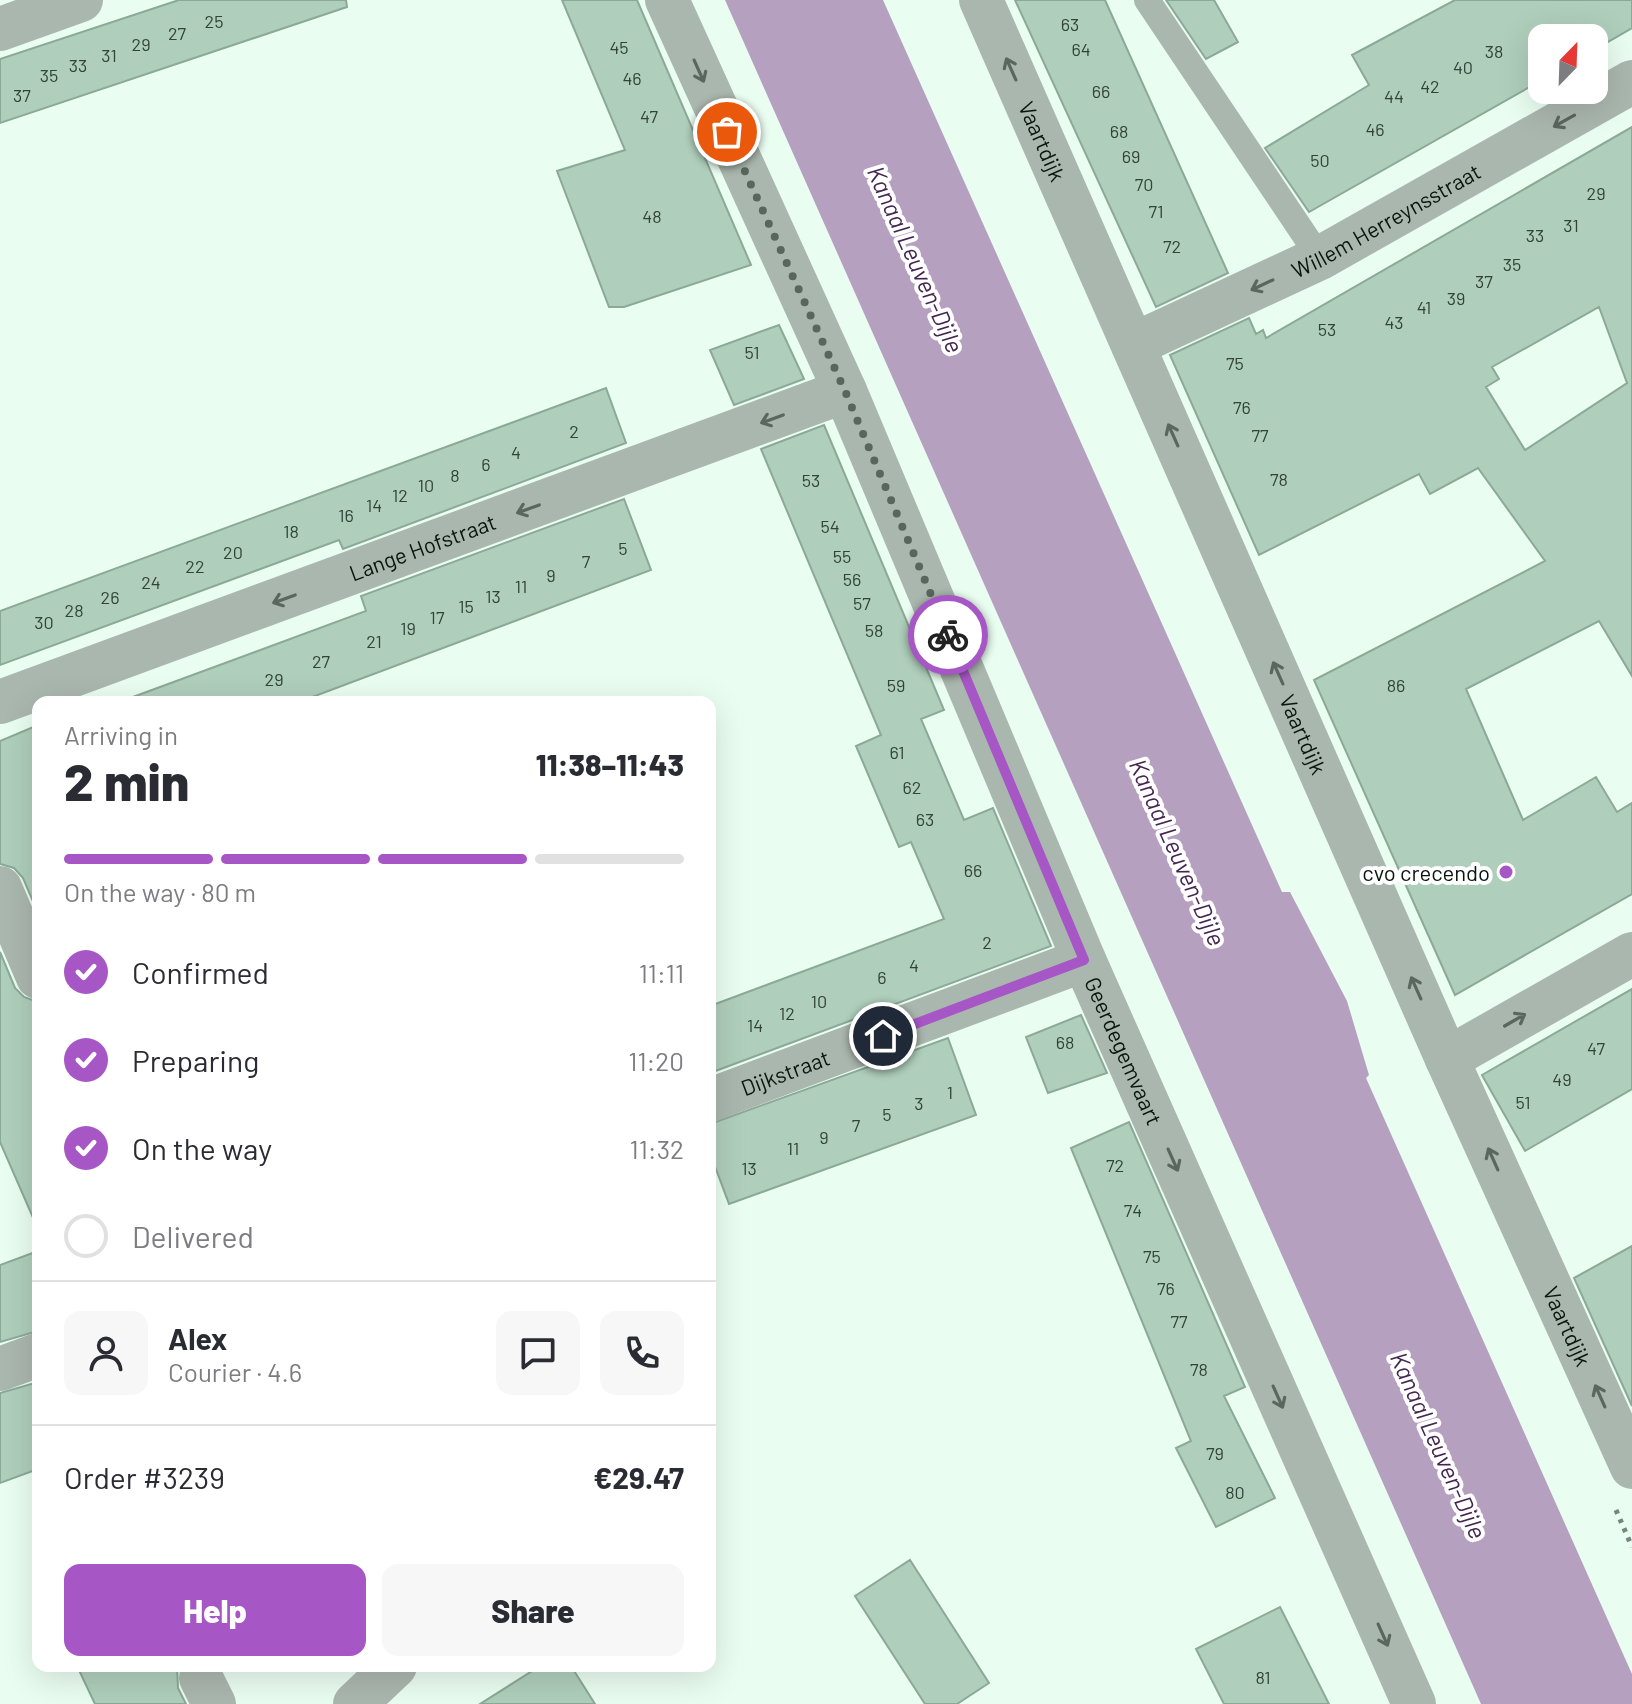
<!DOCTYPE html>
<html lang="en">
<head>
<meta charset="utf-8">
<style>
	body { margin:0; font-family:Barlow,sans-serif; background:#f7f7f7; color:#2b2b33; height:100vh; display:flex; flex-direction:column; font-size:30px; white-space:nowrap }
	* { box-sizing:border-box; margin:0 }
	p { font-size:26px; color:#7c7c81 }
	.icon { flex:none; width:44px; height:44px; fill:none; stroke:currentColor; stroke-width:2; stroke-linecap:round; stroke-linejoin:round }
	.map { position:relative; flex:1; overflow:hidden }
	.drawer { position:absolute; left:32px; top:696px; width:684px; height:976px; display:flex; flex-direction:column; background:#fff; border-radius:16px; box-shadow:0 8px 32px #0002 }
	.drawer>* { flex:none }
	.needle { width:52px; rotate:23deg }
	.tools { position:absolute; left:1528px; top:24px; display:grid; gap:16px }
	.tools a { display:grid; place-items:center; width:80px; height:80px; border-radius:16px; background:#fff; box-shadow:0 8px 32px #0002; font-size:40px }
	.pin { position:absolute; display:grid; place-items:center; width:68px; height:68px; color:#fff; margin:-34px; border:4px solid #fff; border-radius:50%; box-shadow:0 2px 8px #0007 }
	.courier { position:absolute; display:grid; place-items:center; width:80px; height:80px; margin:-40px; border:6px solid #a756c6; border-radius:50%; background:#fff; color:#222; box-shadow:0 2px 10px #0007 }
	.headline em { font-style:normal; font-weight:800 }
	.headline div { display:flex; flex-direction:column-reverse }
	.headline { display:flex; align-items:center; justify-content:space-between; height:136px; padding:0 32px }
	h1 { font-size:52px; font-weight:800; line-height:60px }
	.bar { display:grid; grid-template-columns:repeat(4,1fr); gap:12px 8px; align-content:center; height:96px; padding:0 32px }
	.bar i { height:10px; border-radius:6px; background:#e1e1e2 }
	.bar .current { background:#a756c6 }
	.bar p { grid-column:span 4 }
	.line { display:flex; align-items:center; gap:20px; padding:0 32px; border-top:2px solid #e1e1e2 }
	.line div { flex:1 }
	.round { display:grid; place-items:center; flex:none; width:84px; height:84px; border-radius:16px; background:#f7f7f7 }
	ol { padding:0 32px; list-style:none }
	li { display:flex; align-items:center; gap:24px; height:88px }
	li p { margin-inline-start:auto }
	li .icon { padding:8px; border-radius:50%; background:#a756c6; color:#fff; stroke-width:4 }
	li:last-child { color:#7c7c81 }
	li i { width:44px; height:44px; border:4px solid #e1e1e2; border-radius:50% }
	.cta { display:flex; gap:16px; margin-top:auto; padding:16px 32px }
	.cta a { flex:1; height:92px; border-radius:16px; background:#a756c6; color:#fff; font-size:32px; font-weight:800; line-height:92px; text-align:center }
	.cta a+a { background:#f7f7f7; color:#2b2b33 }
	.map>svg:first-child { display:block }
	.water { fill:#b6a0c0 }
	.building { fill:#afcebb; stroke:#8ba997; stroke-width:2; fill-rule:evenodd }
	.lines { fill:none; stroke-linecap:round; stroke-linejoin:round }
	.path { stroke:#77867d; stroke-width:5; stroke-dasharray:4 6; stroke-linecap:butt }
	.lane { stroke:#aab7ae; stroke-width:26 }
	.street { stroke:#aab7ae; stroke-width:44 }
	.oneway { stroke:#5a665e }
	.done { stroke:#58665d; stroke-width:8; stroke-dasharray:0 14.4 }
	.route { stroke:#a756c6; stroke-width:10 }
	.poi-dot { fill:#a756c6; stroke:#fff; stroke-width:3 }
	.labels { text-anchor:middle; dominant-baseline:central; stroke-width:8; stroke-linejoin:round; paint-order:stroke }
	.number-label { font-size:18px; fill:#324339 }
	.street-label { font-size:22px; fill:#09150e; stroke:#fff }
	.poi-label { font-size:22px; fill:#09150e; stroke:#fff; text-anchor:end }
	.water-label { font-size:24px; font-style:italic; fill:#442550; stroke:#fff }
</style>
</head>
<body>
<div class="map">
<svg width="1632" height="1704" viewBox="0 0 1632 1704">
	<rect width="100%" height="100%" fill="#eafdf1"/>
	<!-- water -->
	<path class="water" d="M725,0h158l399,892h8l57,109 22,74 -3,3 266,596v30h-151z"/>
	<!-- building -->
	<path class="building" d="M179,0h167l1,7 -347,116v-64z
		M562,0h75l114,265 -127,42h-15l-52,-136 68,-21z
		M1015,0h90l123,273 -72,34z
		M1166,0h48l24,42 -32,17z
		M1455,0h177v28l-38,22v-12h-52v42l-233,132 -44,-64 104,-63 -17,-30z
		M1632,127v549l-33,-55 -133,68 57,131 73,-43 21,35 15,-9v91l-177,101 -141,-315 231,-119 -67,-93 -48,26 -11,-20 -160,81 -89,-200 79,-37 7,16 7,-4 3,8zM1599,307l28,76 -102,67 -39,-63 13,-8 -7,-12z
		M779,325l25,54 -70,26 -24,-55z
		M606,388l20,55 -283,106 -4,-9 -339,125v-54z
		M824,425l120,285 -23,9 43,101 29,-12 58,138 -341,127v-67l234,-87 -33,-77 -12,5 -43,-101 25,-11 -120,-286z
		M624,499l27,71 -352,132h-165l-1,-5 233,-86 -5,-15z
		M38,725v188l-15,-35 -9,-10 -14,-4v-123z
		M0,952l15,36 9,9 14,5v227l-38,-87z
		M1632,989v100l-107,62 -43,-76z
		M1081,1015l26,58 -59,20 -22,-56z
		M948,1038l28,77 -247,89 -19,-51v-29z
		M1129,1122l116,265 -21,9 51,102 -59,29 -40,-79 15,-7 -120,-293z
		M1632,1246v160l-58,-128z
		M38,1251v80l-38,11v-77z
		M38,1382v87l-38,14v-90z
		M910,1560l79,123 -32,21h-32l-70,-108z
		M1280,1607l49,97h-105l-28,-55z
		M77,1666h100l1,22 8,16h-91z
		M540,1666h31l24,38h-115z"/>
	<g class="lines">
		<!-- path -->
		<path class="path" d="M1616,1510l16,37"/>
		<!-- lane -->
		<path class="lane" d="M1147,0l173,258"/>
		<!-- street -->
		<g class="street">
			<path id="s1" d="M667,0l178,391 239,569 330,744"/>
			<path id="s2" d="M981,0l466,1059 185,408"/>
			<path d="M0,29l81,-29"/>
			<path id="s3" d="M1133,345l187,-87 312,-176"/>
			<path id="s4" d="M0,702l845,-311"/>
			<path d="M0,888l38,89"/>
			<path d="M1447,1059l185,-105"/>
			<path id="s5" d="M710,1100l374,-140"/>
			<path d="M0,1369l38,-14"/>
			<path d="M201,1678l13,26"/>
			<path d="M355,1704l40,-38"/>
		</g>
	</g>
	<!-- one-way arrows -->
	<defs><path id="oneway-shaft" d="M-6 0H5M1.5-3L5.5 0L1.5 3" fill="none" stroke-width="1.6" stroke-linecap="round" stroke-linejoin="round" transform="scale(2)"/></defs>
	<g class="oneway">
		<use href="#oneway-shaft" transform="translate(1011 69) rotate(-114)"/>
		<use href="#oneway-shaft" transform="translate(699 71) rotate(66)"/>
		<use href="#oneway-shaft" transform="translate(1564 121) rotate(151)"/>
		<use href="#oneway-shaft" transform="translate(1262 285) rotate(155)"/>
		<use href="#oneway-shaft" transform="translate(772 419) rotate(160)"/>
		<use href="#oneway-shaft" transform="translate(1173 435) rotate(-114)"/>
		<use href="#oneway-shaft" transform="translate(528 509) rotate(160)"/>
		<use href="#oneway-shaft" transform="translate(284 599) rotate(160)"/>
		<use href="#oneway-shaft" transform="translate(1278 673) rotate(-114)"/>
		<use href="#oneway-shaft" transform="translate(1416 988) rotate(-114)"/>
		<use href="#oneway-shaft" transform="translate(1515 1020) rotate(-30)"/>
		<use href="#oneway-shaft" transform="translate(1493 1159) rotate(-114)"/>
		<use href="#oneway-shaft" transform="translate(1173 1160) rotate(66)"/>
		<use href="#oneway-shaft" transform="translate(1600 1396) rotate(-114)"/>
		<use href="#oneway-shaft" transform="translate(1278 1397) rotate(66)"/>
		<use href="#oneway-shaft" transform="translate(1383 1635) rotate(66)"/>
	</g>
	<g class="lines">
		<!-- done -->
		<path class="done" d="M727,132l118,259 103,244"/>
		<!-- route -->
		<path class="route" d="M883,1036l201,-76 -136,-325"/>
	</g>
	<!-- markers -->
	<circle class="poi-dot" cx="1506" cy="872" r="8"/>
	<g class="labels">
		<!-- number labels -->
		<g class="number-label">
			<text x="214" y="21">25</text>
			<text x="1070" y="24">63</text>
			<text x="177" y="33">27</text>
			<text x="141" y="44">29</text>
			<text x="619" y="47">45</text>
			<text x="1081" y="49">64</text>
			<text x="1494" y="51">38</text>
			<text x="109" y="55">31</text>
			<text x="78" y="65">33</text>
			<text x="1463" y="67">40</text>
			<text x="49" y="75">35</text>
			<text x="632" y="78">46</text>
			<text x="1430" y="86">42</text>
			<text x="1101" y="91">66</text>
			<text x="22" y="95">37</text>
			<text x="1394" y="96">44</text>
			<text x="649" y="116">47</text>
			<text x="1375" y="129">46</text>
			<text x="1119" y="131">68</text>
			<text x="1131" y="156">69</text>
			<text x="1320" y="160">50</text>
			<text x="1144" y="184">70</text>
			<text x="1596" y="193">29</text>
			<text x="1156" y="211">71</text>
			<text x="652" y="216">48</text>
			<text x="1571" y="225">31</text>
			<text x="1535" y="235">33</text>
			<text x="1172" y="246">72</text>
			<text x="1512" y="264">35</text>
			<text x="1484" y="281">37</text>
			<text x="1456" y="298">39</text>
			<text x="1424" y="307">41</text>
			<text x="1394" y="322">43</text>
			<text x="1327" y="329">53</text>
			<text x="752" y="352">51</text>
			<text x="1235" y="363">75</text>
			<text x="1242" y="407">76</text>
			<text x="574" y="431">2</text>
			<text x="1260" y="435">77</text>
			<text x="516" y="452">4</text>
			<text x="486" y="464">6</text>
			<text x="455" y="475">8</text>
			<text x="1279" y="479">78</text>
			<text x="811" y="480">53</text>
			<text x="426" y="485">10</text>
			<text x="400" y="495">12</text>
			<text x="374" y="505">14</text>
			<text x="346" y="515">16</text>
			<text x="830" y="526">54</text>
			<text x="291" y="531">18</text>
			<text x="623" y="548">5</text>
			<text x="233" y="552">20</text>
			<text x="842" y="556">55</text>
			<text x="586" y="561">7</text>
			<text x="195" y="566">22</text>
			<text x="551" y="575">9</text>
			<text x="852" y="579">56</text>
			<text x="151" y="582">24</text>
			<text x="521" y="586">11</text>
			<text x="493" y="596">13</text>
			<text x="110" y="597">26</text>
			<text x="862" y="603">57</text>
			<text x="466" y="606">15</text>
			<text x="74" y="610">28</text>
			<text x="437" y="617">17</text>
			<text x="44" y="622">30</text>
			<text x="408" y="628">19</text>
			<text x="874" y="630">58</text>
			<text x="374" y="641">21</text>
			<text x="321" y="661">27</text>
			<text x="274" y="679">29</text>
			<text x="896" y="685">59</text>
			<text x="1396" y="685">86</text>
			<text x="897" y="752">61</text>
			<text x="912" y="787">62</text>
			<text x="925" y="819">63</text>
			<text x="973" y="870">66</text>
			<text x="987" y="942">2</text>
			<text x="914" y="965">4</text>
			<text x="882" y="977">6</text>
			<text x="819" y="1001">10</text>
			<text x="787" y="1013">12</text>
			<text x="755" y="1025">14</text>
			<text x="1065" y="1042">68</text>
			<text x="1596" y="1048">47</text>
			<text x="1562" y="1079">49</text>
			<text x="950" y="1092">1</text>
			<text x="1523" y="1102">51</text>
			<text x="919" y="1103">3</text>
			<text x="887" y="1114">5</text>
			<text x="856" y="1125">7</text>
			<text x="824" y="1137">9</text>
			<text x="793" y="1148">11</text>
			<text x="1115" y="1165">72</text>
			<text x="749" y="1168">13</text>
			<text x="1133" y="1210">74</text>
			<text x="1152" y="1256">75</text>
			<text x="1166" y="1288">76</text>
			<text x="1179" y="1321">77</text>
			<text x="1199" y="1369">78</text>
			<text x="1215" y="1453">79</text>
			<text x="1235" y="1492">80</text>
			<text x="1263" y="1677">81</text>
		</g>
		<!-- street labels -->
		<g class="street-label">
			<text stroke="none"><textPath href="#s2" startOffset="154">Vaartdijk</textPath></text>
			<text stroke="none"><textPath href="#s3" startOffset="282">Willem Herreynsstraat</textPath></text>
			<text stroke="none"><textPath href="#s4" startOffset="450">Lange Hofstraat</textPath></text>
			<text stroke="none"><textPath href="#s2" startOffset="802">Vaartdijk</textPath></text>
			<text stroke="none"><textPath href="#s1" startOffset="1146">Geerdegemvaart</textPath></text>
			<text stroke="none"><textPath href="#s5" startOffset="80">Dijkstraat</textPath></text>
			<text stroke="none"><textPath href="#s2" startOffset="1450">Vaartdijk</textPath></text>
		</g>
		<!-- poi labels -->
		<g class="poi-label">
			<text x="1490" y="872">cvo crecendo</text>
		</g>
		<!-- water labels -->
		<g class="water-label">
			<text transform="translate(916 259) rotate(66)">Kanaal Leuven-Dijle</text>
			<text transform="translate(1178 852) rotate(66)">Kanaal Leuven-Dijle</text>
			<text transform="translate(1439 1445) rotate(66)">Kanaal Leuven-Dijle</text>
		</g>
	</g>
</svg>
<div class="tools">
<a><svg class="needle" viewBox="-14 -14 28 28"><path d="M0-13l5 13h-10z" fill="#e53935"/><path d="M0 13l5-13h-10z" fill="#7c7c81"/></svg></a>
</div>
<div class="pin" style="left:727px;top:132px;background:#ea580c"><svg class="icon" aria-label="bag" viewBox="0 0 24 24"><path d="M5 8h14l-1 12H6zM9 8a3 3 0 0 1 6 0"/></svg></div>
<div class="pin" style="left:883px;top:1036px;background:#1f2937"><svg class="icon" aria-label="home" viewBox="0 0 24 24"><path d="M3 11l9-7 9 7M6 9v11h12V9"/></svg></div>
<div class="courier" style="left:948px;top:635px"><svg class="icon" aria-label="bike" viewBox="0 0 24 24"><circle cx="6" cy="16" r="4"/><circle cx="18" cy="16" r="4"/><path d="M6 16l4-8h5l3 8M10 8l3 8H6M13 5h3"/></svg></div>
<section class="drawer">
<div class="headline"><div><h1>2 min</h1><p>Arriving in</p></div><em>11:38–11:43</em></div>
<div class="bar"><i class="current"></i><i class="current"></i><i class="current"></i><i></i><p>On the way · 80 m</p></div>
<ol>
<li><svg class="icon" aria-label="check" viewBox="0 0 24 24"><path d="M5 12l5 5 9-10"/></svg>Confirmed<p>11:11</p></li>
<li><svg class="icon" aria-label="check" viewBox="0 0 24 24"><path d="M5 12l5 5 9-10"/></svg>Preparing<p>11:20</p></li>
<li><svg class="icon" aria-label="check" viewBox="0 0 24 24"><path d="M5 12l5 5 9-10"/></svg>On the way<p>11:32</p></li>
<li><i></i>Delivered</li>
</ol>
<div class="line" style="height:144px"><a class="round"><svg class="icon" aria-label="person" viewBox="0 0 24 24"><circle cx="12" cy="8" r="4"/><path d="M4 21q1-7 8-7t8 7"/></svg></a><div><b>Alex</b><p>Courier · 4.6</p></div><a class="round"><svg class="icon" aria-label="chat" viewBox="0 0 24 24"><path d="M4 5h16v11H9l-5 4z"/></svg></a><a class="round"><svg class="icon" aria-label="phone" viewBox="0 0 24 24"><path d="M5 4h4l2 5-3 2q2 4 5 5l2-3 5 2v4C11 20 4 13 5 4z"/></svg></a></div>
<div class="line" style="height:104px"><div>Order #3239</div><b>€29.47</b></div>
<div class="cta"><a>Help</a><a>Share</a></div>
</section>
</div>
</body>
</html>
